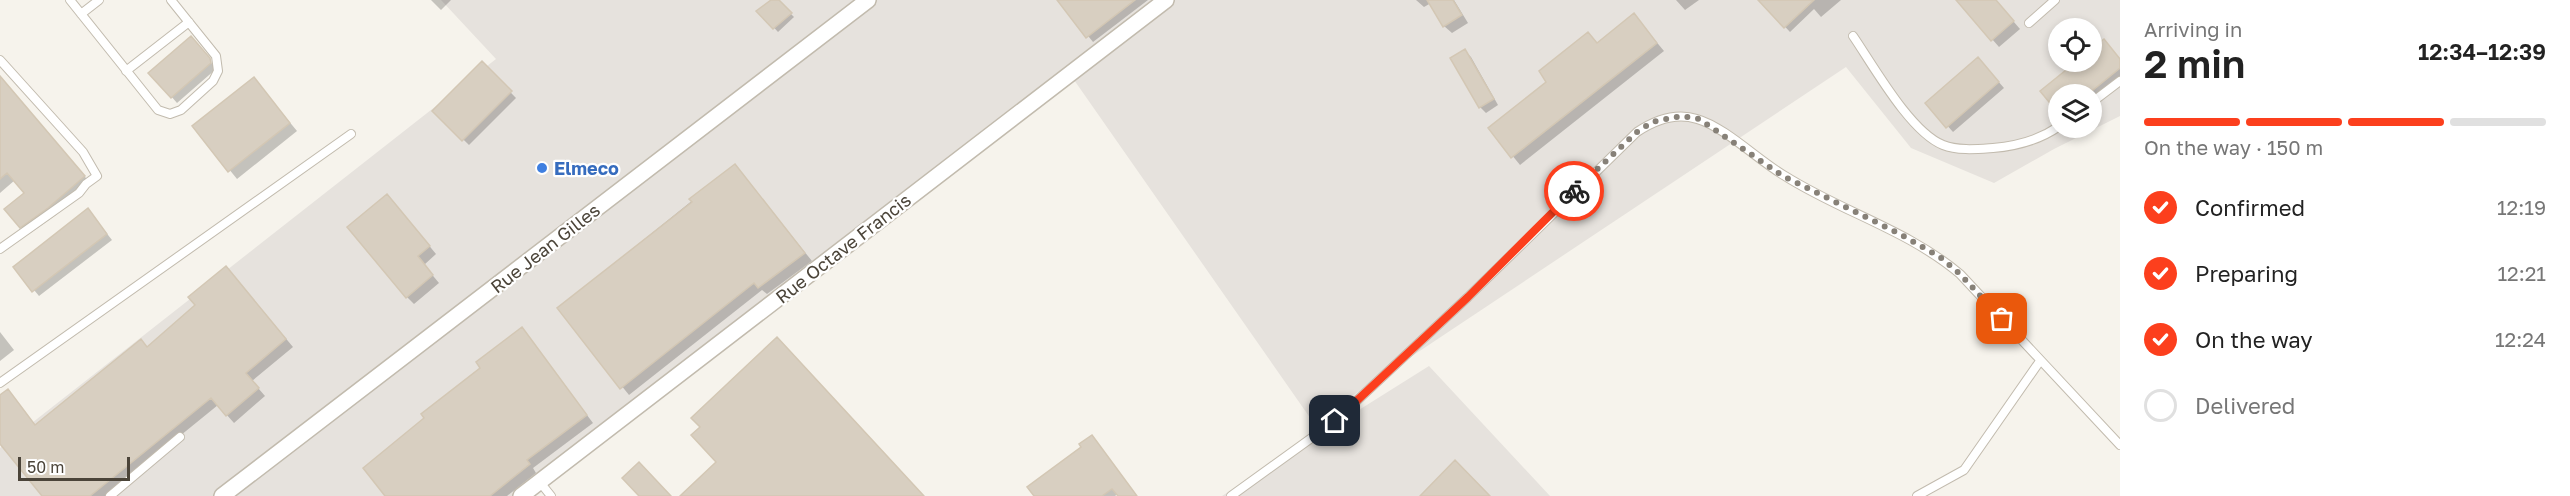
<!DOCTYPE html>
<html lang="en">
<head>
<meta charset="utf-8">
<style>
	body { margin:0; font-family:"Golos Text",sans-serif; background:#f6f6f6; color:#222; height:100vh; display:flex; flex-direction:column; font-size:22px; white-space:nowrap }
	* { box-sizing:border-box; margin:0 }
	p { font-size:20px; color:#767676 }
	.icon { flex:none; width:33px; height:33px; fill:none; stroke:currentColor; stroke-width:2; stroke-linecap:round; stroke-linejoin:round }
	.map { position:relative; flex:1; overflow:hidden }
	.details { display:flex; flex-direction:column; background:#fff; width:450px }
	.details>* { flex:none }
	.controls { position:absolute; left:2048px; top:18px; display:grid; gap:12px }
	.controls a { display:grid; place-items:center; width:54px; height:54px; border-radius:50%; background:#fff; box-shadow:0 3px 9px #0003; font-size:30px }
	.scale { position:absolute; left:18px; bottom:15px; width:112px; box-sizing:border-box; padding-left:6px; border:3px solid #4b4439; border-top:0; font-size:16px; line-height:21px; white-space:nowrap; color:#4b4439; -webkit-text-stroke:4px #fff; paint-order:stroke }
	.pin { position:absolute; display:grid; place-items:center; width:51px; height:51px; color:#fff; margin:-26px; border-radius:12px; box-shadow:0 3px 9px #0006 }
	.courier { position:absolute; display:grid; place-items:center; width:60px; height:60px; margin:-30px; border:4px solid #fc3f1d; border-radius:50%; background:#fff; color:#222; box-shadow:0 2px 8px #0007 }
	.head em { font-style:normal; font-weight:600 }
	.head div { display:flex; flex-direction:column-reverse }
	.head { display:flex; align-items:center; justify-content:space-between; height:102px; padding:0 24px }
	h1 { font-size:39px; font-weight:600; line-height:45px }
	.bar { display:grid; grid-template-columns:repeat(4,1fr); gap:9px 6px; align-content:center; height:72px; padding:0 24px }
	.bar i { height:8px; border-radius:4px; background:#e0e0e0 }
	.bar .selected { background:#fc3f1d }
	.bar p { grid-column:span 4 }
	ol { padding:0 24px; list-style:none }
	li { display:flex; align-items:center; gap:18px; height:66px }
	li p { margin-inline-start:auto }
	li .icon { padding:6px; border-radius:50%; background:#fc3f1d; color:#fff; stroke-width:4 }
	li:last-child { color:#767676 }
	li i { width:33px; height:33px; border:3px solid #e0e0e0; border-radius:50% }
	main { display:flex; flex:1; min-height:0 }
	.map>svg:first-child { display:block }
	.industrial { fill:#e6e2dd; fill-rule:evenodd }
	.shadow { fill:#0003 }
	.building { fill:#d8cfc1; stroke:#d3c7b4; stroke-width:1.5 }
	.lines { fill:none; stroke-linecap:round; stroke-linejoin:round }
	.lane-casing { stroke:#c2bbae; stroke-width:10 }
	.street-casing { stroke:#c2bbae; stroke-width:18 }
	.lane { stroke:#fff; stroke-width:8 }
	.street { stroke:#fff; stroke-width:15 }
	.done { stroke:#878178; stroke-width:6; stroke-dasharray:0 10.8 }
	.route { stroke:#fc3f1d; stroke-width:8 }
	.shop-dot { fill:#3f7fe0; stroke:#fff; stroke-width:2 }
	.labels { text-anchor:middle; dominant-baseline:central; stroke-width:4.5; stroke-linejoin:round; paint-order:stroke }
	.shop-label { font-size:18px; font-weight:bold; fill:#366cbe; stroke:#fff; text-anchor:start }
	.street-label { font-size:18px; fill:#4b4439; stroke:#fff }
</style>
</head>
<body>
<main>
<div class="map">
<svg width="2120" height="496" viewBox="0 0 2120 496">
	<rect width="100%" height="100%" fill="#f6f3ec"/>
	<!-- industrial -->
	<path class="industrial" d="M441,0h1679v116l-66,33 -60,34 -83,-35 -65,-81 -533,355 -248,-355 -550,429h-515v-48l496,-389zM2058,28h33v34h-33zM2058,94h33v34h-33z
		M1429,366l121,130h-328z"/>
	<!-- shadow -->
	<path class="shadow" d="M431,0h20l-10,10z
		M773,0h4l17,17 -16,15 -19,-21z
		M1059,0h89l-55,42z
		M1416,0h38l14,23 -16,10 -8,-7 -13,-23 -7,4z
		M1676,0h23l-14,10z
		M1760,0h81l-20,17 -7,-8 -24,23z
		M1958,0h37l25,29 -21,18z
		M1634,15l30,36 -144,114 -30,-37z
		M196,43l20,26 -39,34 -26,-30z
		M1465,51l6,6 27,48 -12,8 -6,-6z
		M2091,51l29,9v18l-29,24v-8h-33v17l-16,-20 37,-29h12z
		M482,63l34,35 -47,47 -35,-34z
		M1984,65l20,23 -51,44 -26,-29z
		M0,76l91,108 -35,31 -27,19 -8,-8 5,-33 -11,-13 -15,13z
		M254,79l43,52 -60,48 -43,-53z
		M735,166l77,95 -45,33 -5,-4 -133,105 -70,-87z
		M394,203l42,51 -12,11 15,18 -25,21 -7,-7z
		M93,216l19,24 -73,56 -24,-29z
		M233,275l60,72 -41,34 13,15 -31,27 -16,-18 -112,91h-62l-44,-53v-46l8,-6 28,35 111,-78z
		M522,329l71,94 -60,45 3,5 -29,23h-120l39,-77z
		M0,332l14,18 -14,11z
		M1083,447l54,49h-17l-2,-2 -3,2h-79z"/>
	<!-- building -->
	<path class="building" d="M771,0h8l13,13 -19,16 -17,-18z
		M1057,0h78l-49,38z
		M1427,0h26l9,15 -19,12z
		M1758,0h56l-30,28z
		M1956,0h40l18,21 -23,20z
		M1634,13l23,30 -146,115 -23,-30 58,-46 -7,-11 49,-39 9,11z
		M191,36l19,22 1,5 -40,35 -23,-25z
		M2104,39l16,20v9l-32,26h-30v19l-18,-22 36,-29h15v-13z
		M1465,49l29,50 -15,9 -29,-50z
		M1978,57l21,25 -53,46 -21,-25z
		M482,61l30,30 -50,50 -30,-30z
		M0,76l85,100 -37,32 -28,20 -16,-19 20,-16 -17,-20 -7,6z
		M254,77l36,46 -62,49 -36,-46z
		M735,164l70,89 -47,35 -4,-5 -134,106 -63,-81 135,-106 -3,-3z
		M387,194l43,52 -12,10 15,19 -27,23 -59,-71z
		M88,208l19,26 -75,58 -19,-25z
		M226,266l60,73 -40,34 13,15 -33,28 -15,-18 -121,98h-48l-42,-52v-49l8,-6 27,36 106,-86 6,8 48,-42 -7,-8z
		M522,327l65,88 -60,45 3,4 -40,32h-105l-22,-28 61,-50 -3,-4 59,-46 -4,-6z
		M777,337l147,159h-244l36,-34 -25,-27 9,-8 -9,-9z
		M1092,435l45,61h-19l-6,-7 -10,7h-68l-7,-9 54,-40 -2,-3z
		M1455,460l35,36h-70z
		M639,462l32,34h-32l-17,-18z"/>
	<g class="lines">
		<defs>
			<path id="lane" d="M70,0l88,110 12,4 11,-4 32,-29 5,-10 -2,-15 -45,-56
				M81,14l18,-14
				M2029,23l26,-23
				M1853,36c20,29 57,96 90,109 15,6 35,4 50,3 24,-2 46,-8 65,-21
				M0,60l83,92 14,24 -11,8 -7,9 -79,56
				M126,71l63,-49
				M2091,103l29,-22
				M0,383l351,-249
				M539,481l12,15
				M110,496l70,-59
				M1231,496l104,-75 133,-124 169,-165c18,-12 38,-20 60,-13 28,8 62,42 88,57 57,36 123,54 175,98l160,171
				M1917,496l47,-26 76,-109"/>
			<path id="street" d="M222,496l646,-496
				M521,496l645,-496"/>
		</defs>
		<!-- lane casing -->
		<use href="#lane" class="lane-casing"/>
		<!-- street casing -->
		<use href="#street" class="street-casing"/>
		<!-- lane -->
		<use href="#lane" class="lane"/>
		<!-- street -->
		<use href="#street" class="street"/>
	</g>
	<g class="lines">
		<!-- done -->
		<path class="done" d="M1574,191l63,-59 15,-10 29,-6 18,3 84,57 115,57 42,24 20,17 42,45"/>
		<!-- route -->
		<path class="route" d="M1335,421l133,-124 106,-106"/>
	</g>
	<!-- markers -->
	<circle class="shop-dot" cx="542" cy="168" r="6"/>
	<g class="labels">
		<!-- shop labels -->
		<g class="shop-label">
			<text x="554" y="168">Elmeco</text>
		</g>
		<!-- street labels -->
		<g class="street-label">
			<text transform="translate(545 248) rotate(-38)">Rue Jean Gilles</text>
			<text transform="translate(843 248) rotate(-38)">Rue Octave Francis</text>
		</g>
	</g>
</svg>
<div class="controls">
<a><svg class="icon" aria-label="locate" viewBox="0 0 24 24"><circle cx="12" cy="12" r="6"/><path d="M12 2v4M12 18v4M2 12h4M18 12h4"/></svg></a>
<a><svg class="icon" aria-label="layers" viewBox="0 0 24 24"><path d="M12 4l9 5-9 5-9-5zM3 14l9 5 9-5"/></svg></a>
</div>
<div class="scale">50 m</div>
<div class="pin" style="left:2002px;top:319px;background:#ea580c"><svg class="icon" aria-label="bag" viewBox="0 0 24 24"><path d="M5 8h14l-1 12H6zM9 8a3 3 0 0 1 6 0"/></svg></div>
<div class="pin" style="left:1335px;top:421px;background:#1f2937"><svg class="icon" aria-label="home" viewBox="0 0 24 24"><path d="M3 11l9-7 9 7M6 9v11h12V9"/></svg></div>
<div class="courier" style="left:1574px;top:191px"><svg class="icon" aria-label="bike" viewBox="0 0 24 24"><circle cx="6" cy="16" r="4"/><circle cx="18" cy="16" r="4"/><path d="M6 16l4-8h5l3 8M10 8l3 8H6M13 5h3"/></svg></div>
</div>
<section class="details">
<div class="head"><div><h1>2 min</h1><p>Arriving in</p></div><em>12:34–12:39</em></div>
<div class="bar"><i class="selected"></i><i class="selected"></i><i class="selected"></i><i></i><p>On the way · 150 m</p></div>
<ol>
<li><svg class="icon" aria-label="check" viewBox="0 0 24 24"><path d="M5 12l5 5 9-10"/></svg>Confirmed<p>12:19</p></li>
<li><svg class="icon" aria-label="check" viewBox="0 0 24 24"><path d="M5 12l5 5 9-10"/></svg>Preparing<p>12:21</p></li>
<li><svg class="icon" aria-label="check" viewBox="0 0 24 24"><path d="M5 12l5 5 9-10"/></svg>On the way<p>12:24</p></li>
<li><i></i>Delivered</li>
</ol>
</section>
</main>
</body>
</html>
